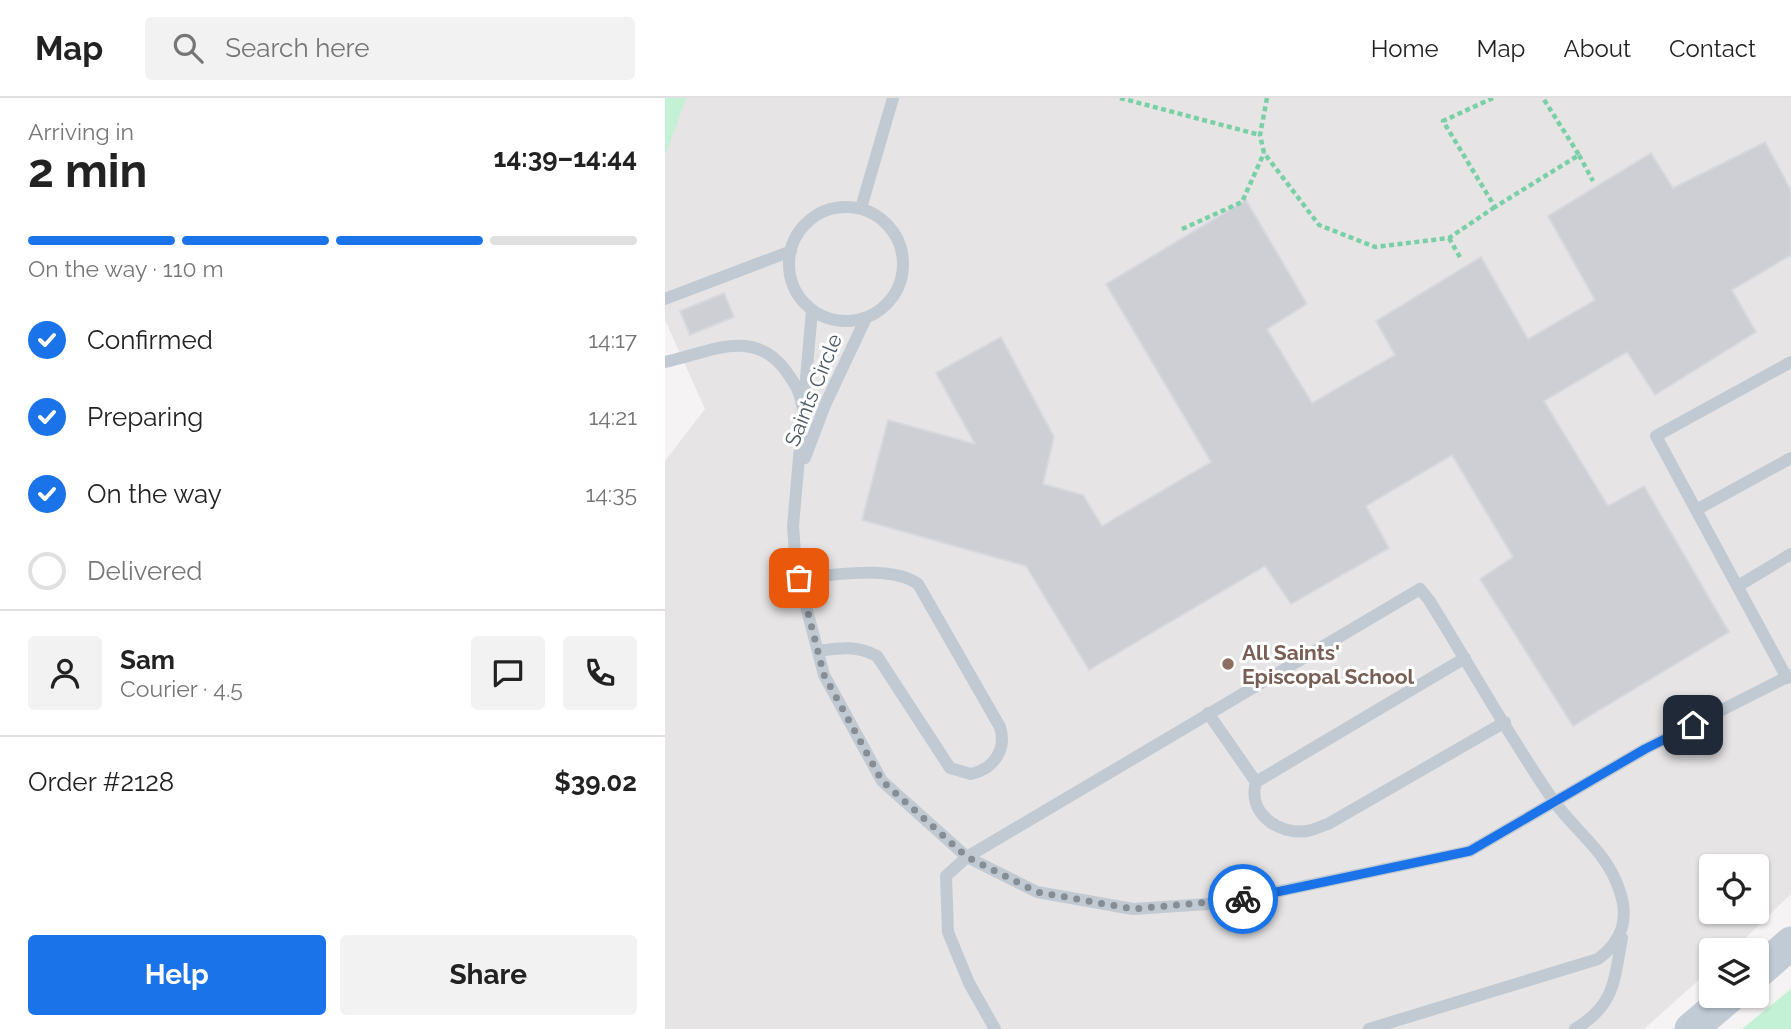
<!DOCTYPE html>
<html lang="en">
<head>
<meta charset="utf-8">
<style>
	body { margin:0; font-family:Raleway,sans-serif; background:#f2f2f2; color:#222; height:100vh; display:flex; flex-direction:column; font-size:26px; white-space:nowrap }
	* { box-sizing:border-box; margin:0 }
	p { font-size:23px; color:#767676 }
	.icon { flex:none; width:38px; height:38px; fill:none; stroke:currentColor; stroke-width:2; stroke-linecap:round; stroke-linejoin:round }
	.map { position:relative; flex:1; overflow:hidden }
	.panel { display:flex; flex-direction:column; background:#fff; width:665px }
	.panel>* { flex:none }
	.fabs { position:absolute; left:1034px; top:756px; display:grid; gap:14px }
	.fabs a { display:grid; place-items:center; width:70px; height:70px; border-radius:7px; background:#fff; box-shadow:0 2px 5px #0004; font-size:35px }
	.pin { position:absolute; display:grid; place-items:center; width:60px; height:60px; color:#fff; margin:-30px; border-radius:14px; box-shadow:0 4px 10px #0006 }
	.courier { position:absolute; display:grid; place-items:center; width:70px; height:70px; margin:-35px; border:5px solid #1a73e8; border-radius:50%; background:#fff; color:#222; box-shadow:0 2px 9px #0007 }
	.headline em { font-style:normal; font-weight:700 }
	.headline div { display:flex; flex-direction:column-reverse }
	.headline { display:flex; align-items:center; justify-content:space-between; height:119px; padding:0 28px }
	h1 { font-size:46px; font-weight:700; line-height:52px }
	.bar { display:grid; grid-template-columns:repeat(4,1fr); gap:10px 7px; align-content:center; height:84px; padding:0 28px }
	.bar i { height:9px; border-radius:5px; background:#e0e0e0 }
	.bar .current { background:#1a73e8 }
	.bar p { grid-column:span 4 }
	.line { display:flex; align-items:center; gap:18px; padding:0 28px; border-top:2px solid #e0e0e0 }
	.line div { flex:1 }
	.round { display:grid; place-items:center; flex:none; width:74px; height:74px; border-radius:7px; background:#f2f2f2 }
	ol { padding:0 28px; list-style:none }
	li { display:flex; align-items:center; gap:21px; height:77px }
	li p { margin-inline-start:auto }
	li .icon { padding:7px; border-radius:50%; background:#1a73e8; color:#fff; stroke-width:4 }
	li:last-child { color:#767676 }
	li i { width:38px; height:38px; border:4px solid #e0e0e0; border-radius:50% }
	.primary-button { display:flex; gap:14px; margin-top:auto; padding:14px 28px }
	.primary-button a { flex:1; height:80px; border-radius:7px; background:#1a73e8; color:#fff; font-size:28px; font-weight:700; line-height:80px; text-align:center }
	.primary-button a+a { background:#f2f2f2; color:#222 }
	header { display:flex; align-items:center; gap:42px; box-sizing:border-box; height:98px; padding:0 35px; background:#fff; border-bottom:2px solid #e0e0e0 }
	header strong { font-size:33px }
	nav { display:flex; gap:38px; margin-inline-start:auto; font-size:24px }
	.search { width:490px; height:63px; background:#f2f2f2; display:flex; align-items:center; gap:18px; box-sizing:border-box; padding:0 24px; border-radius:7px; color:#767676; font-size:26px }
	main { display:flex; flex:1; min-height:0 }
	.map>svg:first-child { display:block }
	.education { fill:#e6e4e5; fill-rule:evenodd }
	.green { fill:#c3f1d5 }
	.building { fill:#cdcfd5; stroke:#d7d9de; stroke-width:2 }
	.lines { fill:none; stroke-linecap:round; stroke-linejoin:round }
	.path { stroke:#7ad0a6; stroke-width:4.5; stroke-dasharray:5 3.5; stroke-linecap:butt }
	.lane { stroke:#c1cad2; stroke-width:12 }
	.secondary { stroke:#c1cbd6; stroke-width:33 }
	.done { stroke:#868d94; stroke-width:7; stroke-dasharray:0 12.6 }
	.route { stroke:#1a73e8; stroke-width:9 }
	.education-dot { fill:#8d6e63; stroke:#fff; stroke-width:2.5 }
	.labels { text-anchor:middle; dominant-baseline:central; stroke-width:6; stroke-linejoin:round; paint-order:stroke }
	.street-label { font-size:21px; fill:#4a5661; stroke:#fff }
	.education-label { font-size:21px; font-weight:bold; fill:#785e54; stroke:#fff; text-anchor:start }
</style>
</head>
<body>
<header>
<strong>Map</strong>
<div class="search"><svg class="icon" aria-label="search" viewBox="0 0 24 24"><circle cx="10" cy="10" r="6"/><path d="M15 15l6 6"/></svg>Search here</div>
<nav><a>Home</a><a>Map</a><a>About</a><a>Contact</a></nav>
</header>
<main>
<section class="panel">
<div class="headline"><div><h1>2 min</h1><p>Arriving in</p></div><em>14:39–14:44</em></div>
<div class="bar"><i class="current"></i><i class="current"></i><i class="current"></i><i></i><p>On the way · 110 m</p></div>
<ol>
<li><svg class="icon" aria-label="check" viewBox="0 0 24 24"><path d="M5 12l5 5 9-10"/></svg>Confirmed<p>14:17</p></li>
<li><svg class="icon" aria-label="check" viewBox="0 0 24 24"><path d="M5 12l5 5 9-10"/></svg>Preparing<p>14:21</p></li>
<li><svg class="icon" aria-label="check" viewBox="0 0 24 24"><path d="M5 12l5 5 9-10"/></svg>On the way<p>14:35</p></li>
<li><i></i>Delivered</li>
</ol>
<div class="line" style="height:126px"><a class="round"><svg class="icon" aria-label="person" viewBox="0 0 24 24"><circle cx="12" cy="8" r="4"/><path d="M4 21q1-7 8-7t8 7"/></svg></a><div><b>Sam</b><p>Courier · 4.5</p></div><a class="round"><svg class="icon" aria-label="chat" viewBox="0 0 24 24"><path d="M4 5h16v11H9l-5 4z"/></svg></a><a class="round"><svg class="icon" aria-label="phone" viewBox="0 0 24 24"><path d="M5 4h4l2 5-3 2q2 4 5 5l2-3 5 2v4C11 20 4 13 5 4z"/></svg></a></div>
<div class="line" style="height:91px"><div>Order #2128</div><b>$39.02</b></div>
<div class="primary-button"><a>Help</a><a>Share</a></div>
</section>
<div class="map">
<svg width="1126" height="931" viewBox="0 0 1126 931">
	<rect width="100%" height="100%" fill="#f5f3f3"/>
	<!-- education -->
	<path class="education" d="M0,0h1126v796l-58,56h-22v19l-67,60h-979v-568l40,-52 -40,-89zM1046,768h46v46h-46z"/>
	<!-- green -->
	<path class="green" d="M0,0h21l-21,58z
		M1126,891v40h-49z"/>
	<!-- building -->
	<path class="building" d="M1100,44l26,48v65l-59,35 24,42 -101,63 -28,-43 -83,49 64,105 36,-20 85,146 -156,94 -93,-147 33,-22 -61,-102 -86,51 23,42 -98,56 -26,-38 -176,104 -63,-104 -164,-46 26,-100 87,24 -39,-71 65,-36 53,100 -11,47 40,11 19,31 109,-64 -105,-178 140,-84 61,104 -40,25 45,74 83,-48 -19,-34 105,-64 47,82 67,-39 -47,-84 103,-63 22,35z
		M59,195l10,24 -44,18 -10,-24z"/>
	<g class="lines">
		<!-- path -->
		<path class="path" d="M455,0l140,37
			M602,0l-7,37 4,18 55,72 56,22 74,-9 46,-31
			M828,0l-50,23 52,86 84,-52 -36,-57
			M914,57l14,26
			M517,131l60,-27 22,-49
			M784,140l12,21"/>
		<!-- lane -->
		<path class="lane" d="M124 166a57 57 0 1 1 114 0a57 57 0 1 1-114 0Z
			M196,110l32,-110
			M0,201l126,-48
			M147,212l-19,216 3,42 28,107 58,106 85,76 70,35 96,17 90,-6 247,-52 175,-102 146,-74
			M0,264c43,-9 88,-36 121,9 8,12 14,19 16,34
			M140,360l20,-53 41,-87
			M1031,412l95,-52
			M134,480c33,-2 92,-14 119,6l82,143c7,22 -6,42 -29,47l-21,-6 -73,-112c-21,-11 -37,-8 -59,-5
			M1073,488l53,-32
			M800,560l-209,124c-9,31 22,53 51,49 7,-1 14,-5 21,-7l177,-102
			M1122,580l-131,-242 135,-74
			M543,615l48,69
			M330,931l-26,-46 -21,-51 -2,-56 21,-19 453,-268 9,11c41,66 80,136 124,200 22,31 54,52 66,89 11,30 3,52 -21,70l-229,70
			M910,931c40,-24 39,-48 47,-91"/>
		<!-- secondary -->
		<path class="secondary" d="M1092,875l34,-30
			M1026,931l39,-33"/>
	</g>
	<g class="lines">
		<!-- done -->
		<path class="done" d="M134,480l25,97 58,106 85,76 70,35 96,17 110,-10"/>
		<!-- route -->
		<path class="route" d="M578,801l227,-48 175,-102 48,-24"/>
	</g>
	<!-- markers -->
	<circle class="education-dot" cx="563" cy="566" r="7"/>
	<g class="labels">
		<!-- street labels -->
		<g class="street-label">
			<text transform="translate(148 292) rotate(-68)">Saints Circle</text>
		</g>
		<!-- education labels -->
		<g class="education-label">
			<text x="577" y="554">All Saints'<tspan x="577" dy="24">Episcopal School</tspan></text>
		</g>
	</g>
</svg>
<div class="fabs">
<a><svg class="icon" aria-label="locate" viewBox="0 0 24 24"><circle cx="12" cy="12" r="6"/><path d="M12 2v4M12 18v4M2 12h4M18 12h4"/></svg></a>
<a><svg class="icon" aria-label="layers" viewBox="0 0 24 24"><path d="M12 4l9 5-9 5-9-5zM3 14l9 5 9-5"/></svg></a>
</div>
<div class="pin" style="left:134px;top:480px;background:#ea580c"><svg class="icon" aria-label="bag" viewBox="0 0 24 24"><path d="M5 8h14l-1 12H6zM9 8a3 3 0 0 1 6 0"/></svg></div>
<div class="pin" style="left:1028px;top:627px;background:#1f2937"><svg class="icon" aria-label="home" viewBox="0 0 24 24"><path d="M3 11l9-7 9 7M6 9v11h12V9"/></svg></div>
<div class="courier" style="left:578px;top:801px"><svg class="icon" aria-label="bike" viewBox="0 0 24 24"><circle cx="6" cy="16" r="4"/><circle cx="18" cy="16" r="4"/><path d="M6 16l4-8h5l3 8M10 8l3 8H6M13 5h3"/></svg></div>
</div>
</main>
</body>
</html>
